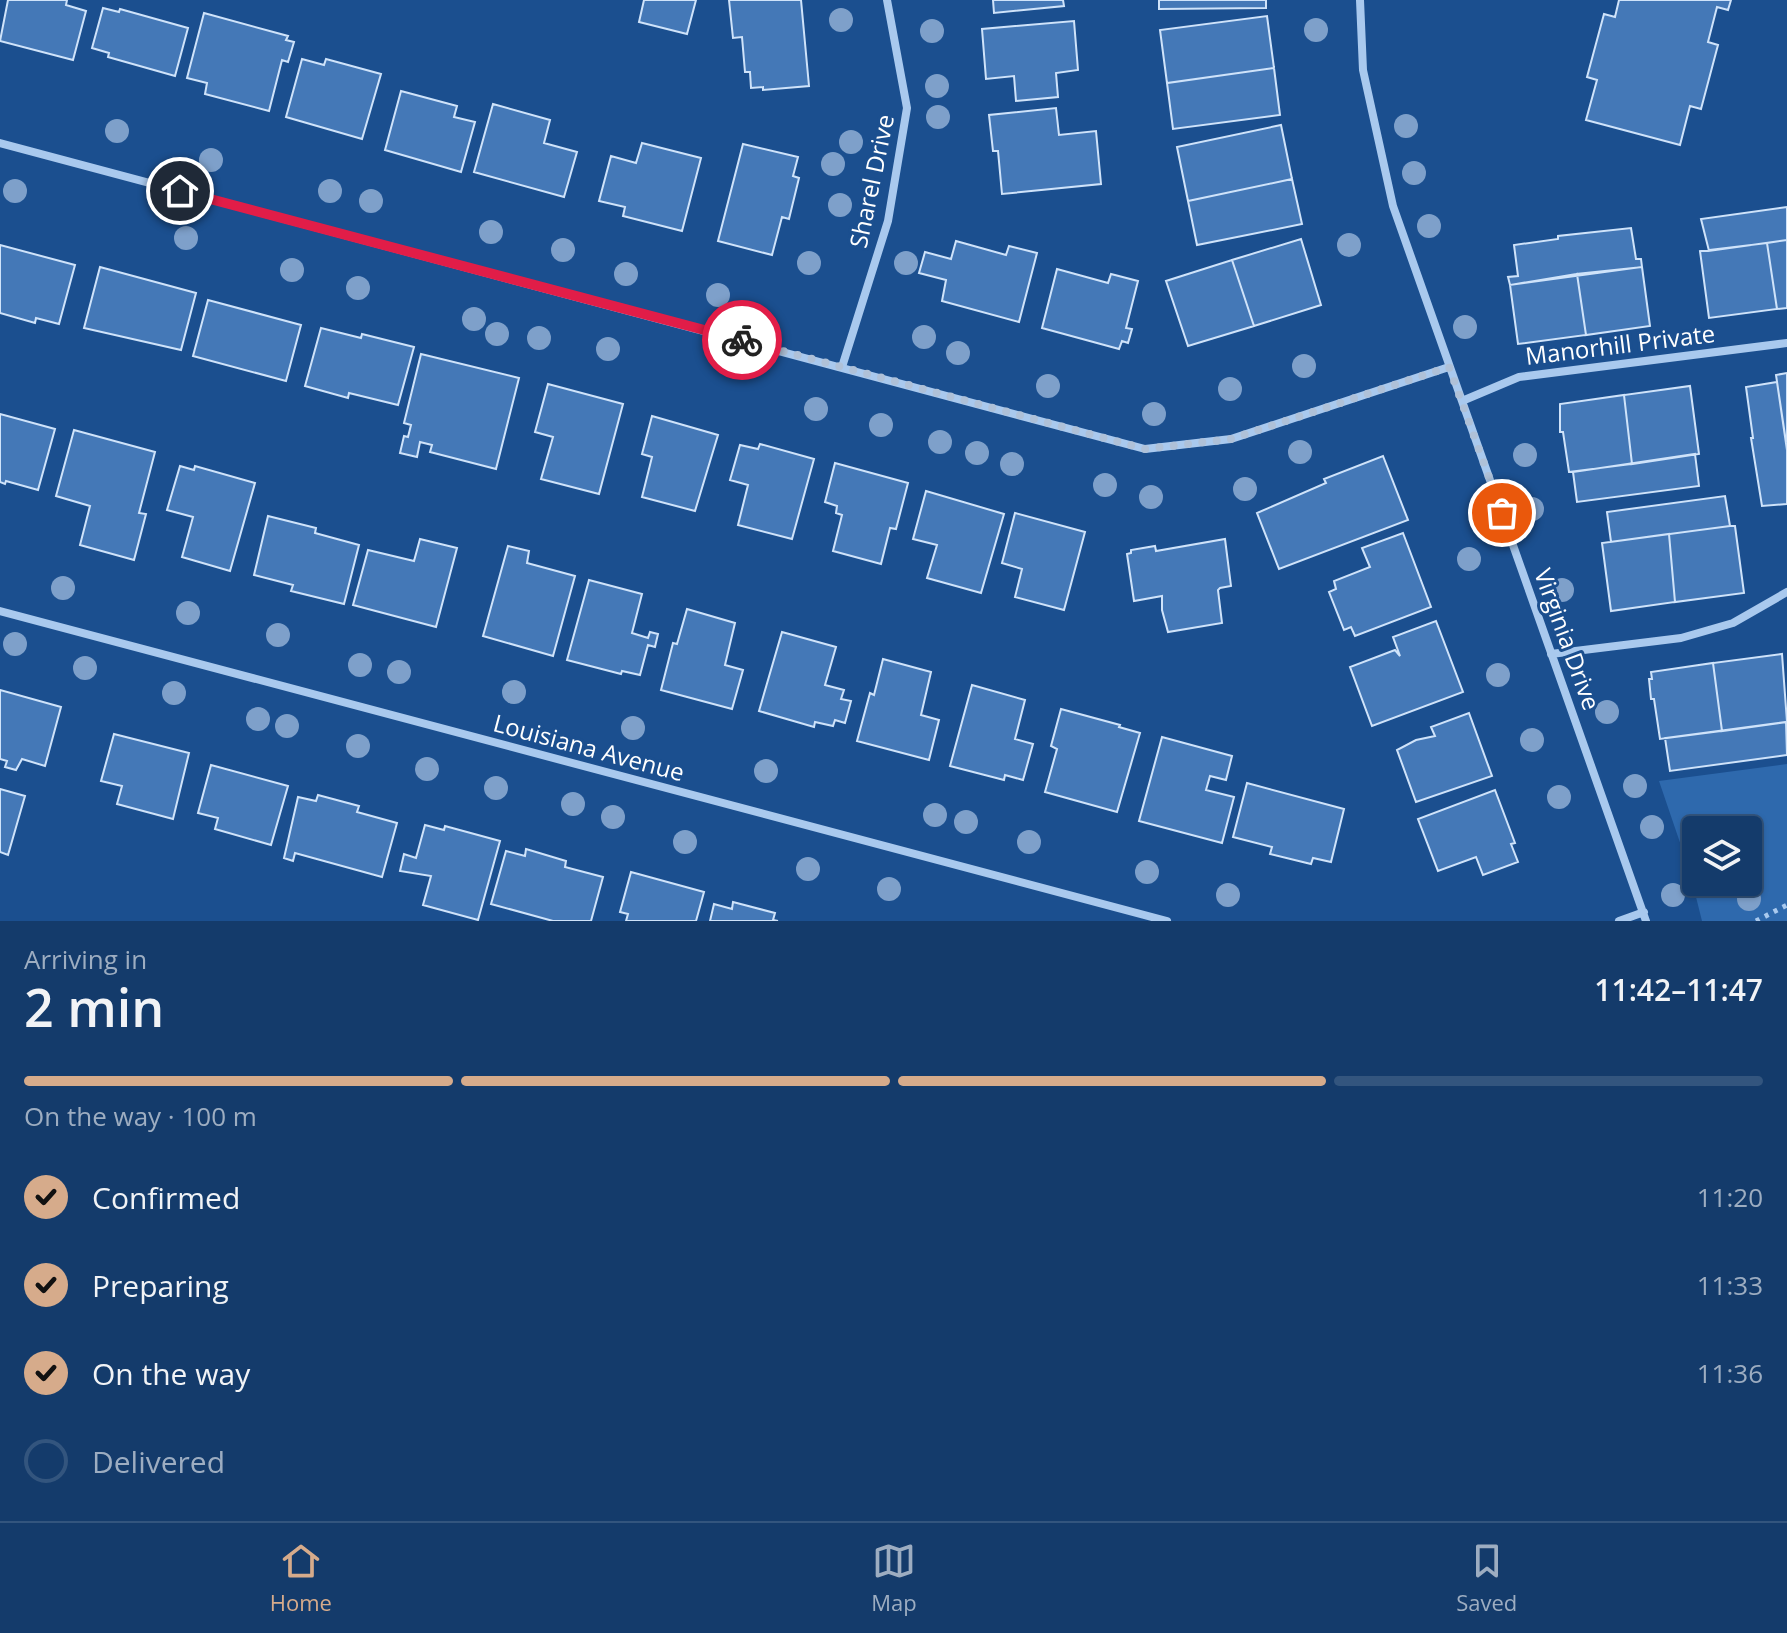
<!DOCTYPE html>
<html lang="en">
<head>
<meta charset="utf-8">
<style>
	body { margin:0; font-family:"Open Sans",sans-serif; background:#214673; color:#f1f3f6; height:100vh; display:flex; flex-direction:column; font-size:30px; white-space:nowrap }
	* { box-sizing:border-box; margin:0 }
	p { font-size:26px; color:#9dadc1 }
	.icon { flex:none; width:44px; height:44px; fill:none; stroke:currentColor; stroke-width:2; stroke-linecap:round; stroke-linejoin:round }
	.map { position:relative; height:921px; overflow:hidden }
	.drawer { display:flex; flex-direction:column; background:#143b6b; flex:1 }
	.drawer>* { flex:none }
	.fabs { position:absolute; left:1682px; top:816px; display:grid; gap:16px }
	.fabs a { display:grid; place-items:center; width:80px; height:80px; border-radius:8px; background:#143b6b; box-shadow:0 2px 6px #0004,0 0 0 2px #33557e; font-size:40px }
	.pin { position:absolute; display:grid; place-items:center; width:68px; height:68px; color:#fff; margin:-34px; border:4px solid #fff; border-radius:50%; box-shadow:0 2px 8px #0007 }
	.courier { position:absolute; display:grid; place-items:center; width:80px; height:80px; margin:-40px; border:6px solid #e11d48; border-radius:50%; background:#fff; color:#222; box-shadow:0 2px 10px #0007 }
	.head em { font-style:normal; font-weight:600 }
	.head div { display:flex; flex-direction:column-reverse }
	.head { display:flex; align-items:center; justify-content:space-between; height:136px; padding:0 24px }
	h1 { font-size:52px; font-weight:600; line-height:60px }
	.bar { display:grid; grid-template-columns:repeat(4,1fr); gap:12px 8px; align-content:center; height:96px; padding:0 24px }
	.bar i { height:10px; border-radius:6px; background:#33557e }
	.bar .current { background:#d6ab8b }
	.bar p { grid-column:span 4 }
	ol { padding:0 24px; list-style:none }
	li { display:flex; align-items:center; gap:24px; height:88px }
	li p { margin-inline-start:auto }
	li .icon { padding:8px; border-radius:50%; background:#d6ab8b; color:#111; stroke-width:4 }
	li:last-child { color:#9dadc1 }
	li i { width:44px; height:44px; border:4px solid #33557e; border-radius:50% }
	.tab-bar { display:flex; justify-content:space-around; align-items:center; height:112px; border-top:2px solid #33557e; background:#143b6b; font-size:22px; color:#9dadc1 }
	.tab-bar a { display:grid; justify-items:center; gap:4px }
	.tab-bar .current { color:#d6ab8b }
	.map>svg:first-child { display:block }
	.green { fill:#2e69ad; fill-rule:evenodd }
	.building { fill:#4478b7; stroke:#cfe3fa; stroke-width:2 }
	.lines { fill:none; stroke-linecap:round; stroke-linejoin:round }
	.path { stroke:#a9c9ee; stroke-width:5; stroke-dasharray:4 6; stroke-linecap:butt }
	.street { stroke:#a9c9ee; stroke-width:8 }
	.tree { fill:#7ea0ca }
	.done { stroke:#afc1d8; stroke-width:8; stroke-dasharray:0 14.4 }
	.route { stroke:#e11d48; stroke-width:10 }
	.labels { text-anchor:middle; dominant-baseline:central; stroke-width:6; stroke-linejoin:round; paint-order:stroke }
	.street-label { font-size:24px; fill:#fff; stroke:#1b4f8f }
</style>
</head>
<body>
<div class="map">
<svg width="1787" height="921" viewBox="0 0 1787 921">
	<rect width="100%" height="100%" fill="#1b4f8f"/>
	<!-- green -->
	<path class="green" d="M1787,764v157h-85l-13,-52 -30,-88zM1696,830h52v52h-52z"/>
	<!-- building -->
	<path class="building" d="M8,0h59l-1,5 20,6 -13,49 -73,-19z
		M644,0h52l-9,34 -48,-12z
		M729,0h72l8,86 -46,4v-3l-12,1 -1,-16h-5l-3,-35 -9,1z
		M993,0h70l1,6 -70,7z
		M1159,0h107v8l-107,1z
		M1619,0h112l-3,10 -11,-3 -9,35 10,3 -17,64 -11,-3 -10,39 -94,-25 11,-40 -10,-3 17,-63 11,3z
		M103,8l16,4 1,-3 68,19 -13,48 -67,-19 1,-4 -17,-5z
		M204,13l84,23 -2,4 8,2 -6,20 -6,-2 -13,51 -64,-17 2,-11 -20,-5z
		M1267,16l7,52 -107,15 -7,-53z
		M1074,21l4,49 -22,3 2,24 -42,4 -2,-25 -28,3 -4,-50z
		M302,59l22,6 2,-6 55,15 -19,65 -76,-22z
		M1274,68l6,47 -107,14 -6,-46z
		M401,91l56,15 -3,11 21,5 -14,50 -76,-22z
		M493,104l57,16 -6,23 33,9 -13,45 -90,-25z
		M1056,108l3,27 37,-4 5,53 -99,10 -4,-43h-5l-4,-36z
		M1281,125l11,54 -104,22 -11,-54z
		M642,143l59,15 -19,73 -59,-15 2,-9 -26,-6 12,-45 25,7z
		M743,144l55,13 -5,19 6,2 -10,41 -7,-2 -10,38 -54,-14z
		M1292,179l10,45 -105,21 -9,-44z
		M1787,207v33l-78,11 -8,-32z
		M1631,228l5,31h5l1,8 -132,18 -2,-8 10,-1 -4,-31 44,-6v-3z
		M1301,239l20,66 -67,21 -22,-66z
		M1787,240v68l-10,1 -10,-66z
		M956,241l50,14 3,-9 28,7 -18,69 -77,-21 4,-21 -27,-7 6,-21 26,7z
		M1767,243l10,66 -68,9 -9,-67z
		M0,245l75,20 -16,59 -23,-6 -1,5 -35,-10z
		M1232,260l22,66 -66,20 -22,-65z
		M100,267l96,26 -15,57 -97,-22z
		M1642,267l8,59 -64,9 -9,-61z
		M1057,269l51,14 3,-9 27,7 -12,47 6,1 -4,14 -6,-2 -3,8 -77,-21z
		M1577,274l9,61 -68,9 -8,-59z
		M208,300l93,25 -15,56 -93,-25z
		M321,328l40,10 1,-4 52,13 -16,58 -49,-12 -1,5 -43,-12z
		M421,354l98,24 -23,91 -66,-17 2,-7 -12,-3 -3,15 -17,-4 4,-17 4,1 3,-12 -7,-2z
		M1787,373v68l-1,1 -10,-67z
		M1777,382l10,68v54l-25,2 -11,-68h2l-7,-51z
		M548,384l75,20 -24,90 -58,-15 12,-42 -18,-5z
		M1690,386l9,68 -67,10 -8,-69z
		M1624,395l8,69 -63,8 -6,-40h-3v-28z
		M0,414l55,15 -17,61 -32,-9 -1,3 -5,-2z
		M652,416l66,19 -23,76 -53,-14 10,-40 -10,-3z
		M74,430l81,22 -16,61 7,1 -12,46 -54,-15 10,-39 -34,-10z
		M760,444l54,15 -22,80 -54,-14 10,-40 -18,-5 10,-35 18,4z
		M1695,454l4,32 -122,16 -4,-30z
		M1383,456l25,64 -129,49 -22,-56 69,-30 -2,-4z
		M835,463l73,20 -12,46 -6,-1 -9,36 -48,-13 9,-36 -6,-2 1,-7 -12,-4z
		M180,466l14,4 1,-4 60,17 -25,88 -48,-14 11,-40 -26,-7z
		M926,491l78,23 -23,79 -54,-15 10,-33 -24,-6z
		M1725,496l5,30 -119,16 -4,-30z
		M1015,513l70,19 -21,78 -49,-13 7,-28 -20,-6z
		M268,516l48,12 -1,5 44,12 -15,59 -53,-13 2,-6 -39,-10z
		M1730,526h5l9,67 -69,9 -6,-68z
		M1403,533l28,74 -76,29 -4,-9 -7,3 -15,-38 7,-3 -2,-8 36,-14 -8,-19z
		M1669,534l6,68 -64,9 -9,-68z
		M420,539l37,9 -21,79 -83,-22 15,-55 46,11z
		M1225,539l6,47 -11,2 -2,2 4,33 -54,9 -6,-22v-14l-28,5 -7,-47 4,-1v-3l24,-4 1,5z
		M508,546l21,5 -2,12 48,13 -22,80 -70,-20z
		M589,580l53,14 -10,39 16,5 2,-6 8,2 -3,13 -7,-2 -8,30 -18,-4 -1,3 -54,-14z
		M687,609l48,14 -10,42 18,5 -11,39 -71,-19 12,-47 4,1z
		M1436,621l27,71 -91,34 -22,-59 45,-17 5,6 -7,-19z
		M782,632l54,15 -11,38 19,5 -3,9 10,2 -6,22 -10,-3 -2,6 -18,-4 -1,5 -55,-16z
		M1782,654l5,68 -65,9 -9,-68z
		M883,659l48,13 -10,43 18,5 -10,40 -72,-19 13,-48 4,2z
		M1713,663l9,68 -62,8 -6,-40h-3l-2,-20h3l-1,-7z
		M972,685l53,15 -10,39 18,5 -10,36 -18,-5 -1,5 -54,-14z
		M0,690l61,17 -16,59 -23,-7 -6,11 -11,-3 2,-6 -7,-2z
		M1061,709l59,16 -1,2 21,6 -23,79 -72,-20 12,-43 -6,-3z
		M1469,713l23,63 -76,26 -19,-52 19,-10 19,-4 -4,-9z
		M1786,722l1,33 -117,16 -5,-33z
		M114,734l75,19 -16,66 -56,-15 5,-18 -21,-5z
		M1162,737l70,19 -6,24 -16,-4 -4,14 28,7 -12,46 -83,-22z
		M211,765l77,21 -17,59 -56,-16 3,-11 -20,-5z
		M1247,783l97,26 -13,53 -18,-4 -2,6 -41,-10 2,-7 -39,-10z
		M0,789l25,7 -17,59 -8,-3z
		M1495,790l20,53 -4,1 7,18 -35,13 -7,-18 -38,14 -20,-52z
		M318,795l41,11 -2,6 40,11 -15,54 -87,-24 -2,8 -9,-3 14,-61 18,4z
		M425,825l19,5 1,-4 55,15 -22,79 -55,-15 8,-29 -31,-5 4,-17 12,4z
		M526,849l40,12 -1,6 38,10 -12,44h-38l-62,-17 15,-53 19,5z
		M631,872l73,20 -8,29h-70l2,-7 -8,-2z
		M733,902l42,11 -2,7 5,1h-68l4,-17 18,5z"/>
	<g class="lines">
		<!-- path -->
		<path class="path" d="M1756,921l31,-16"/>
		<!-- street -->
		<path class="street" d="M1360,0l3,70 30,136 253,715
			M0,143l1145,306 86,-10 218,-72
			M842,367l46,-146 19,-113 -20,-108
			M1462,401l57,-24 268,-34
			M0,611l1167,310
			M1551,654l130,-16 52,-15 54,-31
			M1619,921l25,-9"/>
	</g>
	<!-- trees -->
	<g class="tree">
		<circle cx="841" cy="20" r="12"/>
		<circle cx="1316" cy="30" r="12"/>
		<circle cx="932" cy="31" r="12"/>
		<circle cx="937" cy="86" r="12"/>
		<circle cx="938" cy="117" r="12"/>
		<circle cx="1406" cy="126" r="12"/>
		<circle cx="117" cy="131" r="12"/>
		<circle cx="851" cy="142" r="12"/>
		<circle cx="211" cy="160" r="12"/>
		<circle cx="833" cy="164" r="12"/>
		<circle cx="1414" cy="173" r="12"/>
		<circle cx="15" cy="191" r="12"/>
		<circle cx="330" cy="191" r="12"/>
		<circle cx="371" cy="201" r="12"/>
		<circle cx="840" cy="205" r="12"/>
		<circle cx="1429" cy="226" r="12"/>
		<circle cx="491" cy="232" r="12"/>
		<circle cx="186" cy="238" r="12"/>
		<circle cx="1349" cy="245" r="12"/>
		<circle cx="563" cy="250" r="12"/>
		<circle cx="809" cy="263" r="12"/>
		<circle cx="906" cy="263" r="12"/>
		<circle cx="292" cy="270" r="12"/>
		<circle cx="626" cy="274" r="12"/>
		<circle cx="358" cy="288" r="12"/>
		<circle cx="718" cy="295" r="12"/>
		<circle cx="474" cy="319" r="12"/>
		<circle cx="1465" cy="327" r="12"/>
		<circle cx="497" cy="334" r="12"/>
		<circle cx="924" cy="337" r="12"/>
		<circle cx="539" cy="338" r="12"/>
		<circle cx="608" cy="349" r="12"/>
		<circle cx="958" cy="353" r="12"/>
		<circle cx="1304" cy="366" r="12"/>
		<circle cx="1048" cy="386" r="12"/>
		<circle cx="1230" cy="389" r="12"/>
		<circle cx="816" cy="409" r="12"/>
		<circle cx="1154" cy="414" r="12"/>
		<circle cx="881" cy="425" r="12"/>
		<circle cx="940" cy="442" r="12"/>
		<circle cx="1300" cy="452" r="12"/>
		<circle cx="977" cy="453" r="12"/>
		<circle cx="1525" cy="455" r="12"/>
		<circle cx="1012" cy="464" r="12"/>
		<circle cx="1105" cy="485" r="12"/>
		<circle cx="1245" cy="489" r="12"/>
		<circle cx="1151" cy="497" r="12"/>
		<circle cx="1532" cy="509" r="12"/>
		<circle cx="1469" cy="559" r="12"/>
		<circle cx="63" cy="588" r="12"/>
		<circle cx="1562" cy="590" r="12"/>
		<circle cx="188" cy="613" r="12"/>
		<circle cx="278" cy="635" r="12"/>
		<circle cx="15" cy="644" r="12"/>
		<circle cx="360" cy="665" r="12"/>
		<circle cx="85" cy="668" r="12"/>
		<circle cx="399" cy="672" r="12"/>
		<circle cx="1498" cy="675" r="12"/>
		<circle cx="514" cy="692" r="12"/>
		<circle cx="174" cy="693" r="12"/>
		<circle cx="1607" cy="712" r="12"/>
		<circle cx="258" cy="719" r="12"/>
		<circle cx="287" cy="726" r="12"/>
		<circle cx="633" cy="728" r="12"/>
		<circle cx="1532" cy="740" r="12"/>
		<circle cx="358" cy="746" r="12"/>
		<circle cx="427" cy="769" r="12"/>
		<circle cx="766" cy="771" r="12"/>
		<circle cx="1635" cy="786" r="12"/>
		<circle cx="496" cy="788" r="12"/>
		<circle cx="1559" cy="797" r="12"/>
		<circle cx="573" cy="804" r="12"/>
		<circle cx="935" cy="815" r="12"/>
		<circle cx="613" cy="817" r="12"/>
		<circle cx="966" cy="822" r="12"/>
		<circle cx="1652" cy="827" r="12"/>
		<circle cx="685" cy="842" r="12"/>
		<circle cx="1029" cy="842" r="12"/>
		<circle cx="808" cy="869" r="12"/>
		<circle cx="1147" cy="872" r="12"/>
		<circle cx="889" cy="889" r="12"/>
		<circle cx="1228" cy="895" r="12"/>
		<circle cx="1673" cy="895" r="12"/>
		<circle cx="1749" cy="899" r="12"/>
	</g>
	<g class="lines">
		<!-- done -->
		<path class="done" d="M742,340l403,109 86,-10 218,-72 53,146"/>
		<!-- route -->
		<path class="route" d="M180,191l562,149"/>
	</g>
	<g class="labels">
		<!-- street labels -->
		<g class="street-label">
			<text transform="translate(871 181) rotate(-78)">Sharel Drive</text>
			<text transform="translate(1620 344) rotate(-7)">Manorhill Private</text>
			<text transform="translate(1568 639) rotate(70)">Virginia Drive</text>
			<text transform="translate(589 747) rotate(15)">Louisiana Avenue</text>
		</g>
	</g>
</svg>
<div class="fabs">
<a><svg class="icon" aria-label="layers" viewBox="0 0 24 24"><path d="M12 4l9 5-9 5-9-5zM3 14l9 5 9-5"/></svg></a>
</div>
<div class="pin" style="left:1502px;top:513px;background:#ea580c"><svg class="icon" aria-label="bag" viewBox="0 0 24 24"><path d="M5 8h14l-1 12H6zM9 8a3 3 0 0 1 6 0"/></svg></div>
<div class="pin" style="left:180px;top:191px;background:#1f2937"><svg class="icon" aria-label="home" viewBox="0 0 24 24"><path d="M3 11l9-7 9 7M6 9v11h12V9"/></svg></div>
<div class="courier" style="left:742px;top:340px"><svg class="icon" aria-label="bike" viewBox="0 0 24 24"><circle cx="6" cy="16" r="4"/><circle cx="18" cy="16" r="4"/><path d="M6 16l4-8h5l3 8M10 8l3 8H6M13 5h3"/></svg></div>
</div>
<section class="drawer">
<div class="head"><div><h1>2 min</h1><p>Arriving in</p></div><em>11:42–11:47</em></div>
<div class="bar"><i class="current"></i><i class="current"></i><i class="current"></i><i></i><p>On the way · 100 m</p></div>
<ol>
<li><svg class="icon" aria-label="check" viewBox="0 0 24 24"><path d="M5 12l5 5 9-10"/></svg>Confirmed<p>11:20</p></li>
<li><svg class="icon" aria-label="check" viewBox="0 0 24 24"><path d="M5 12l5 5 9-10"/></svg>Preparing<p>11:33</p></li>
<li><svg class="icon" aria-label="check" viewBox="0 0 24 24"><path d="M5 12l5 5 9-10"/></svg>On the way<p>11:36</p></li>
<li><i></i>Delivered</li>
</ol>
</section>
<nav class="tab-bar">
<a class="current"><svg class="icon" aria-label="home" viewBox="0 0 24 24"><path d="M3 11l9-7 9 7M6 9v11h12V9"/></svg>Home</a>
<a><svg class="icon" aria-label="map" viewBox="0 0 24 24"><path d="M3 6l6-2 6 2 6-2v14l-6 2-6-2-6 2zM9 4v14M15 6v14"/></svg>Map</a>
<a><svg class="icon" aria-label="saved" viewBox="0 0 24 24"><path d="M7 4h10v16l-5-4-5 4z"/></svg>Saved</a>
</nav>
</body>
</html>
